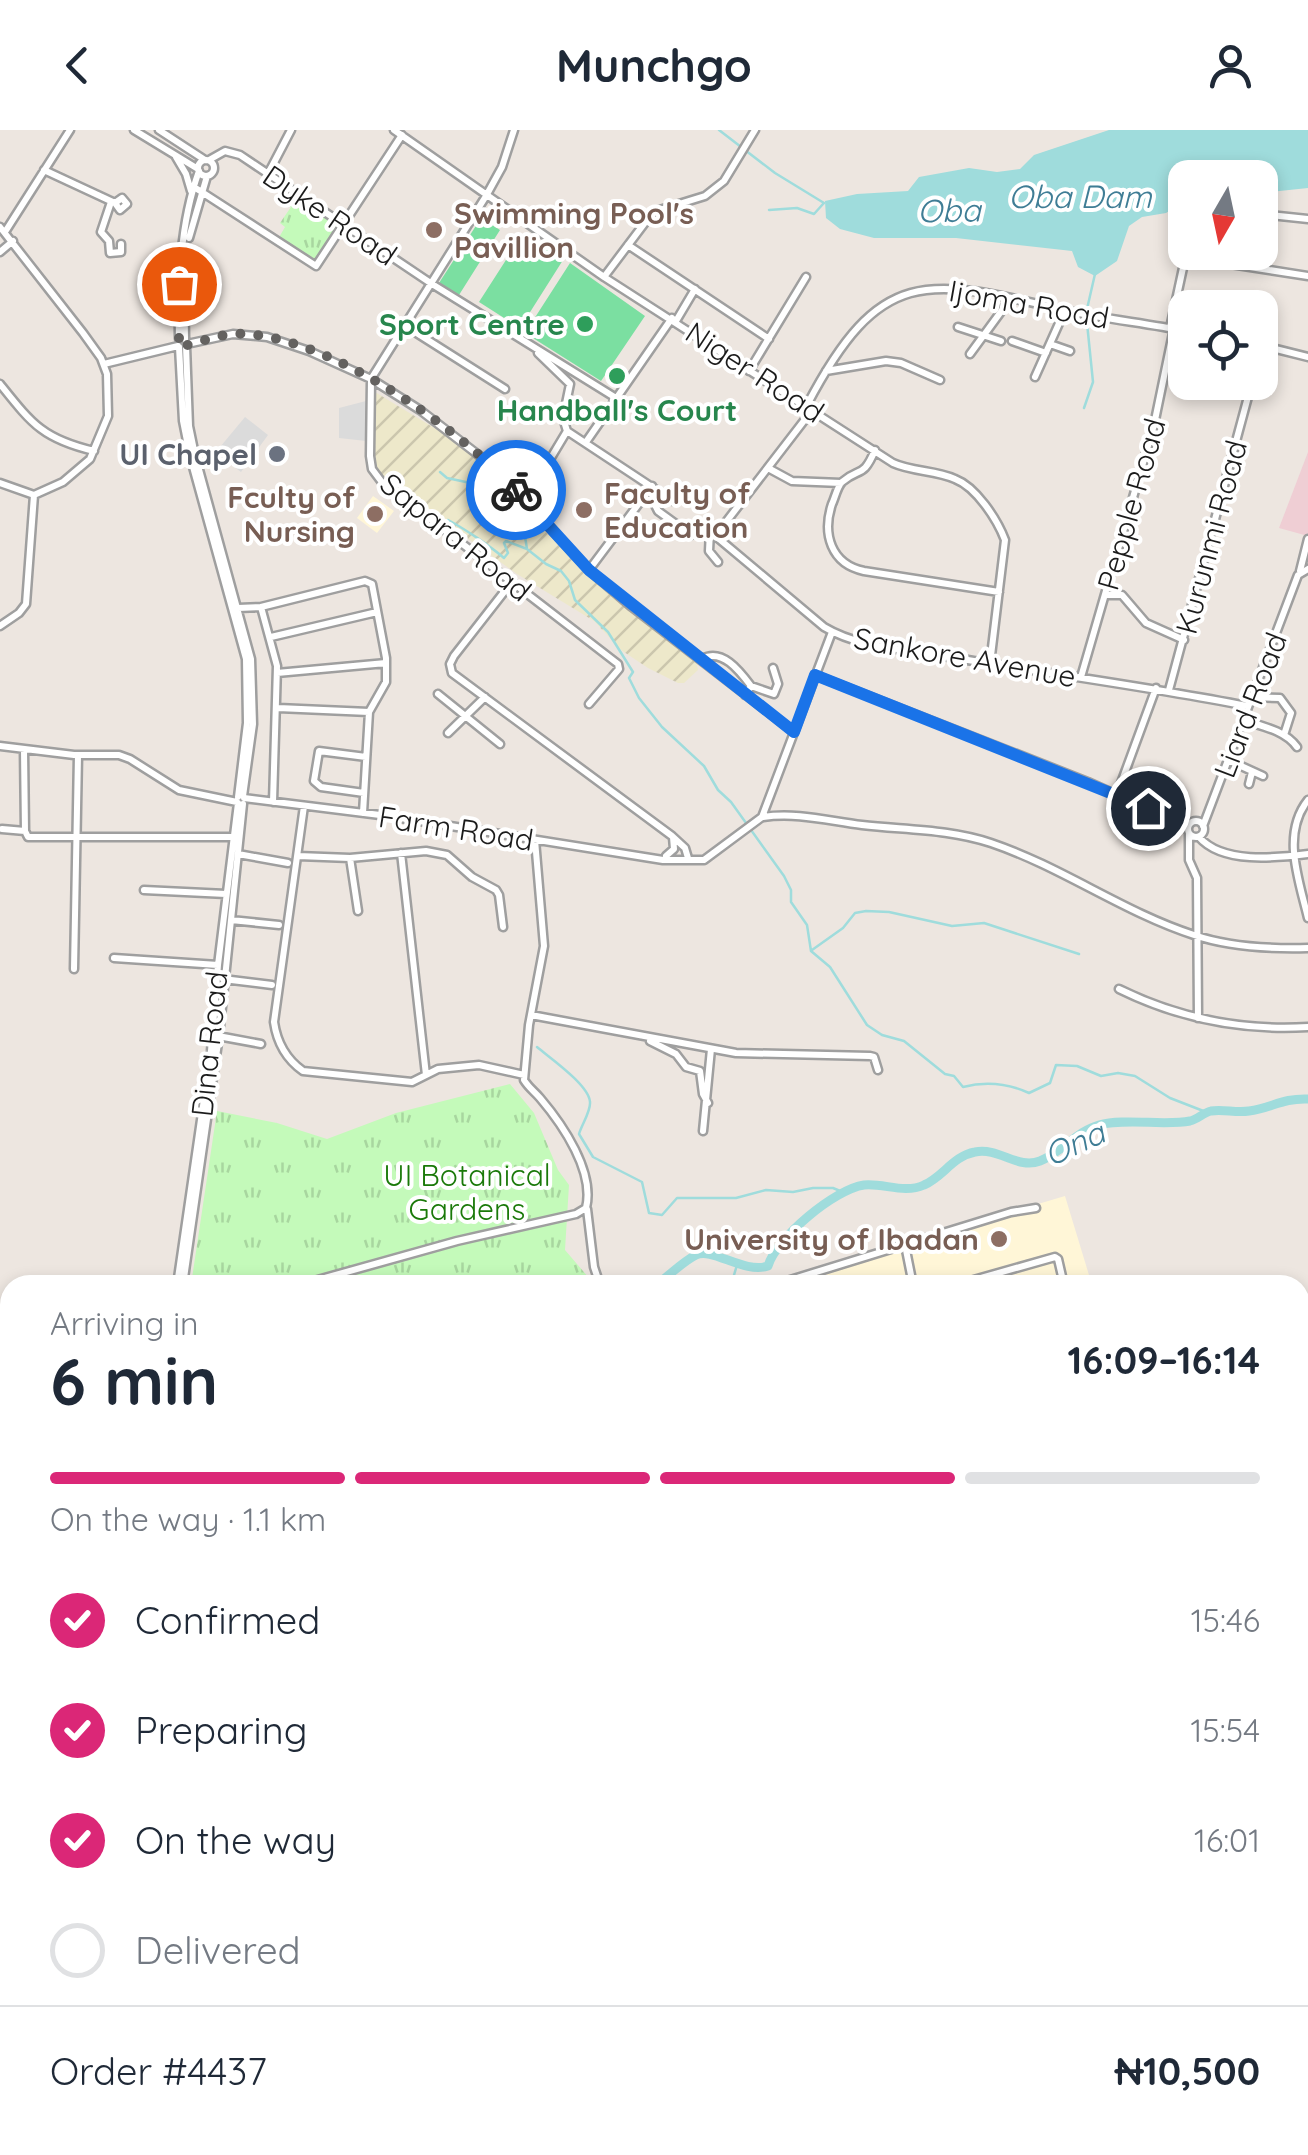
<!DOCTYPE html>
<html lang="en">
<head>
<meta charset="utf-8">
<style>
	body { margin:0; font-family:Quicksand,sans-serif; background:#f6f6f7; color:#1f2937; height:100vh; display:flex; flex-direction:column; font-size:38px; white-space:nowrap }
	* { box-sizing:border-box; margin:0 }
	p { font-size:32px; color:#747a83 }
	.icon { flex:none; width:55px; height:55px; fill:none; stroke:currentColor; stroke-width:2; stroke-linecap:round; stroke-linejoin:round }
	.map { position:relative; flex:1; overflow:hidden }
	.sheet { position:absolute; left:0px; top:1145px; width:1310px; height:880px; display:flex; flex-direction:column; background:#fff; border-radius:30px 30px 0 0; box-shadow:0 5px 15px #0003 }
	.sheet>* { flex:none }
	.needle { width:65px; rotate:189deg }
	.buttons { position:absolute; left:1168px; top:30px; display:grid; gap:20px }
	.buttons a { display:grid; place-items:center; width:110px; height:110px; border-radius:20px; background:#fff; box-shadow:0 5px 15px #0003; font-size:50px }
	.pin { position:absolute; display:grid; place-items:center; width:85px; height:85px; color:#fff; margin:-42px; border:5px solid #fff; border-radius:50%; box-shadow:0 2px 10px #0007 }
	.courier { position:absolute; display:grid; place-items:center; width:100px; height:100px; margin:-50px; border:8px solid #1a73e8; border-radius:50%; background:#fff; color:#222; box-shadow:0 2px 12px #0007 }
	.summary em { font-style:normal; font-weight:800 }
	.summary div { display:flex; flex-direction:column-reverse }
	.summary { display:flex; align-items:center; justify-content:space-between; height:170px; padding:0 50px }
	h1 { font-size:65px; font-weight:800; line-height:75px }
	.bar { display:grid; grid-template-columns:repeat(4,1fr); gap:15px 10px; align-content:center; height:120px; padding:0 50px }
	.bar i { height:12px; border-radius:8px; background:#e0e1e3 }
	.bar .on { background:#db2777 }
	.bar p { grid-column:span 4 }
	.line { display:flex; align-items:center; gap:25px; padding:0 50px; border-top:2px solid #e0e1e3 }
	.line div { flex:1 }
	ol { padding:0 50px; list-style:none }
	li { display:flex; align-items:center; gap:30px; height:110px }
	li p { margin-inline-start:auto }
	li .icon { padding:10px; border-radius:50%; background:#db2777; color:#fff; stroke-width:4 }
	li:last-child { color:#747a83 }
	li i { width:55px; height:55px; border:5px solid #e0e1e3; border-radius:50% }
	header { display:flex; justify-content:space-between; align-items:center; height:130px; padding:0 50px; background:#fff; font-size:45px; font-weight:800 }
	.map>svg:first-child { display:block }
	.commercial { fill:#efced4 }
	.education { fill:#fff6d7 }
	.farmland { fill:url(#farmland-furrows) }
	.park { fill:url(#park-tufts) }
	.pitch { fill:#7bdfa1 }
	.parking { fill:#dbdbdb }
	.water { fill:#9fdcdc }
	.lines { fill:none; stroke-linecap:round; stroke-linejoin:round }
	.stream { stroke:#9fdcdc; stroke-width:2.5 }
	.river { stroke:#9fdcdc; stroke-width:9 }
	.minor-casing { stroke:#9f9f9f; stroke-width:11 }
	.minor { stroke:#fff; stroke-width:6 }
	.done { stroke:#646260; stroke-width:10; stroke-dasharray:0 18 }
	.route { stroke:#1a73e8; stroke-width:12 }
	.education-dot { fill:#8d6e63; stroke:#fff; stroke-width:4 }
	.leisure-dot { fill:#2e9e5b; stroke:#fff; stroke-width:4 }
	.worship-dot { fill:#6b7280; stroke:#fff; stroke-width:4 }
	.labels { text-anchor:middle; dominant-baseline:central; stroke-width:8; stroke-linejoin:round; paint-order:stroke }
	.education-label { font-size:30px; font-weight:bold; fill:#785e54; stroke:#fff; text-anchor:start }
	.street-label { font-size:30px; fill:#1b1b1b; stroke:#fff }
	.leisure-label { font-size:30px; font-weight:bold; fill:#27864d; stroke:#fff; text-anchor:end }
	.worship-label { font-size:30px; font-weight:bold; fill:#5b616d; stroke:#fff; text-anchor:end }
	.park-label { font-size:30px; fill:#1a7909; stroke:#fff }
	.water-label { font-size:32px; font-style:italic; fill:#3f7d95; stroke:#fff }
</style>
</head>
<body>
<header><svg class="icon" aria-label="back" viewBox="0 0 24 24"><path d="M15 5l-7 7 7 7"/></svg>Munchgo<svg class="icon" aria-label="person" viewBox="0 0 24 24"><circle cx="12" cy="8" r="4"/><path d="M4 21q1-7 8-7t8 7"/></svg></header>
<div class="map">
<svg width="1308" height="2025" viewBox="0 0 1308 2025">
	<defs>
		<pattern id="farmland-furrows" width="10" height="10" patternUnits="userSpaceOnUse" patternTransform="scale(2.5)"><rect width="10" height="10" fill="#ede8ca"/><path d="M-1 1l2-2M0 10L10 0M9 11l2-2" fill="none" stroke="#cbc6ad"/></pattern>
		<pattern id="park-tufts" width="24" height="20" patternUnits="userSpaceOnUse" patternTransform="scale(2.5)"><rect width="24" height="20" fill="#c4faba"/><path d="M3 7l-1-3M5 7V3M7 7l1-3M15 17l-1-3M17 17v-4M19 17l1-3" fill="none" stroke="#a8d69f"/></pattern>
	</defs>
	<rect width="100%" height="100%" fill="#ede6e0"/>
	<!-- commercial -->
	<path class="commercial" d="M1308,322v84l-29,-8z"/>
	<!-- education -->
	<path class="education" d="M373,366l21,15 -17,22 -20,-15z
		M1065,1066l27,89h-335l16,-3z"/>
	<!-- farmland -->
	<path class="farmland" d="M375,262l89,54 30,27 33,40 67,68 102,80 2,9 -14,13h-6l-30,-15 -27,-18 -27,-29 -77,-47 -132,-95 -10,-15z"/>
	<!-- park -->
	<path class="park" d="M289,65l49,31 -24,36 -36,-23 7,-12 -5,-4 11,-16 -6,-4z
		M510,954l24,29 24,57 11,15 -4,65 30,35h-404l26,-174 60,12 50,16 69,-26z"/>
	<!-- pitch -->
	<path class="pitch" d="M481,88l19,12 -41,65 -20,-12z
		M522,105l41,25 -43,68 -41,-26z
		M570,133l75,53 -44,65 -76,-48z"/>
	<!-- parking -->
	<path class="parking" d="M366,271v40l-27,-3v-30z
		M245,287l23,18 -27,37 -26,-19z"/>
	<!-- water -->
	<path class="water" d="M1109,0h199v58l-48,5v-15h-75v23l-19,12 -24,4 -13,9 -12,35 -22,15 -17,-9 -6,-16 -116,-13h-82l-34,-9 -14,-11 -1,-17 32,-7 51,-3 11,-14 50,-9 28,4 23,-3 14,-14z"/>
	<g class="lines">
		<!-- stream -->
		<path class="stream" d="M719,0l56,43 49,30
			M769,80l28,-2 17,6 9,-10
			M1087,179l8,-35
			M1084,278l9,-26 -6,-59
			M440,342l7,6 33,7 8,15 36,30 3,19 19,15 15,7 8,10 6,19 33,32 25,40 -4,6 10,20 23,29 42,39 14,24 13,12 53,74 7,14v12l16,23 4,26 19,16 37,58 15,10 22,6 41,33 9,2 9,11c23,-6 44,-4 66,6l21,-10 6,-18 21,1 24,10 17,-3 17,3 35,22 36,14
			M441,393l7,-3c17,9 42,26 56,38l4,-5 -4,-10 2,-2 21,8
			M812,820l31,-22 12,-15 11,-2 23,1 63,14 32,-3 95,31
			M537,917c13,11 52,38 53,55 1,9 -8,22 -11,32l14,23 49,25 7,31 13,2 15,-17h59l30,-8 27,2 20,-4h20l12,5
			M731,1155l6,-20
			M728,2015l1,10"/>
		<!-- river -->
		<path class="river" d="M656,1155c13,-9 26,-23 40,-30 16,-8 48,19 72,11 8,-28 67,-77 96,-81 20,-2 40,9 60,0 19,-8 29,-29 51,-33 24,-5 43,18 65,9 22,-9 37,-30 59,-36 25,-7 66,1 91,-4 8,-2 13,-8 21,-10 12,-2 25,2 38,0 23,-3 33,-13 59,-12
			M0,1387l10,-8
			M0,1496c12,34 10,77 0,112
			M0,1629l8,55 -8,11"/>
		<defs>
			<path id="minor" d="M134,0l64,39
				M159,0l46,30
				M394,0l210,147 289,186c20,9 42,7 62,16 21,8 42,40 50,61l-15,124
				M176,27l10,17 5,17
				M198 38a8 8 0 1 1 16 0a8 8 0 1 1-16 0Z
				M209,30l16,-9 15,4 192,129 184,114
				M44,40l71,33 5,7 7,-6 -5,-6 -7,5
				M268,44l23,-44
				M194,57l122,79 86,-131
				M111,72l-10,30 8,9 1,12 11,-1v-8
				M1260,84l48,5
				M0,97l83,106 18,25 6,16 1,42 -18,43 -27,23 -29,13 -34,-12
				M5,102l65,-102
				M189,108l18,-62
				M628,115l141,94
				M0,122l13,-11
				M1185,127l123,19
				M184,145l1,64
				M604,147l49,-65 52,-16 19,-15 31,-51
				M676,191l19,-32
				M404,195l101,64
				M958,197l43,14
				M1170,198l16,-74
				M179,209c-1,-55 1,-116 20,-168
				M1012,211l34,12
				M187,214l46,-10 34,3 42,14 62,28 49,31 74,57 95,103 43,37 162,125
				M1050,214l20,7
				M1260,215l48,12
				M186,216l3,80 6,29 56,204 2,65 -10,72
				M179,217l4,74 7,35 56,203 1,64 -9,74
				M538,223l32,31 -7,34 4,13
				M970,224l41,-56
				M104,234l74,-18
				M749,241l57,-94
				M826,241l60,-10 15,2 39,17
				M1035,247l30,-67
				M371,249l115,-183 16,-29 12,-37
				M371,250l-1,76 2,13 9,12 237,183 1,5 -30,35
				M0,254c32,40 43,55 94,67
				M807,275c73,-139 118,-128 257,-95 40,9 81,13 121,21
				M567,301l106,70
				M586,312l86,-124
				M875,320c-12,29 -16,17 -33,32 -5,5 -7,16 -10,22 -10,30 -1,60 32,67l135,21
				M768,338l24,13 49,2
				M659,361l-5,12 4,8 33,24 15,-7 118,99c35,21 80,22 119,29 101,17 203,30 304,50
				M546,392l4,-9 -10,-6 -6,-21 33,-55
				M710,401l-1,20 9,11
				M716,405l97,-126
				M589,440l63,-84
				M1300,441l8,-32
				M511,453l-57,73 -4,8 2,9 220,163 13,12 3,10
				M1105,465h17l24,28 38,17
				M261,477l16,59 -4,136
				M238,478l23,-1 104,-26 7,3 14,74v24l-17,30 -6,101
				M0,496l19,-13 7,-9 8,-109
				M271,507l106,-25
				M702,529c20,-11 37,11 49,27l-6,9
				M277,543l109,-10
				M815,545l273,107 100,45
				M1081,547l73,-252 20,-97
				M751,556l23,8 4,-10 -5,-16
				M1169,560l83,-308
				M438,564l62,50
				M1252,567l28,1 11,15 -7,22
				M278,578l91,4
				M1242,590c19,6 43,10 55,27
				M448,603l37,-36
				M0,616l74,9h45l11,4 49,31 58,12
				M24,620l1,81 3,6h205
				M1228,630l35,16
				M1249,654l3,-12
				M364,663l-43,-6 -7,-6 5,-30 47,6
				M1117,664l39,-106
				M244,668l144,18 275,44h41l58,-43 70,-185
				M1308,670c-27,34 -9,80 0,118
				M304,676l-30,216c3,21 12,37 29,49l109,11 26,-13 41,-4 45,10
				M763,687c34,-5 66,4 99,8 44,5 87,4 129,18 71,24 132,69 203,92 35,12 77,14 114,13
				M1188 699a8 8 0 1 1 16 0a8 8 0 1 1-16 0Z
				M1203,696l95,-251 10,-6
				M2,699l23,2
				M1189,703v27l8,18 1,140
				M1199,707c23,27 77,21 109,17
				M401,723l25,222
				M238,724l50,9
				M298,726l52,2 76,-7 21,4 25,22 24,13 3,5 4,32
				M666,726l8,-7 -1,-12
				M350,728l8,53
				M144,760l82,4
				M231,790l48,5
				M114,828l104,7
				M74,839l4,-214
				M223,849l49,6
				M1119,859c59,29 123,42 189,38
				M531,885l205,38 134,3 4,1 4,13
				M218,906l43,8
				M650,911l26,13 10,13 14,4 3,23 5,9
				M703,1001l8,-82
				M587,1079l7,58 6,18
				M905,1115l8,40
				M997,1144l3,11
				M177,1155l34,-234 7,-86 20,-162
				M183,1155l36,-249 24,-232
				M309,1155l5,-4 143,-40 119,-27 10,-6c9,-36 -23,-83 -46,-110 -6,-7 -11,-10 -16,-18l5,-55 15,-79 -9,-106
				M774,1155l237,-73 25,-4
				M956,1155l99,-28 3,2 6,26
				M0,1403l10,-2
				M0,1408l10,-2
				M1300,1479l8,1
				M461,2015l10,10
				M586,2015l1,10
				M126,2025l9,-10"/>
		</defs>
		<!-- minor casing -->
		<use href="#minor" class="minor-casing"/>
		<!-- minor -->
		<use href="#minor" class="minor"/>
	</g>
	<g class="lines">
		<!-- done -->
		<path class="done" d="M179,154v63c21,-4 43,-15 67,-13 86,5 212,94 270,156"/>
		<!-- route -->
		<path class="route" d="M516,360l73,80 205,162 21,-57 333,133"/>
	</g>
	<!-- markers -->
	<g class="education-dot">
		<circle cx="434" cy="100" r="10"/>
		<circle cx="584" cy="380" r="10"/>
		<circle cx="375" cy="384" r="10"/>
		<circle cx="999" cy="1109" r="10"/>
	</g>
	<g class="leisure-dot">
		<circle cx="585" cy="194" r="10"/>
		<circle cx="617" cy="246" r="10"/>
	</g>
	<circle class="worship-dot" cx="277" cy="324" r="10"/>
	<g class="labels">
		<!-- education labels -->
		<g class="education-label">
			<text x="454" y="83">Swimming Pool's<tspan x="454" dy="34">Pavillion</tspan></text>
			<text x="604" y="363">Faculty of<tspan x="604" dy="34">Education</tspan></text>
			<text x="355" y="367" text-anchor="end">Fculty of<tspan x="355" dy="34">Nursing</tspan></text>
			<text x="979" y="1109" text-anchor="end">University of Ibadan</text>
		</g>
		<!-- street labels -->
		<g class="street-label">
			<text transform="translate(330 85) rotate(34)">Dyke Road</text>
			<text transform="translate(1029 174) rotate(10)">Ijoma Road</text>
			<text transform="translate(755 242) rotate(33)">Niger Road</text>
			<text transform="translate(1131 374) rotate(-74)">Pepple Road</text>
			<text transform="translate(456 407) rotate(39)">Sapara Road</text>
			<text transform="translate(1211 407) rotate(-75)">Kurunmi Road</text>
			<text transform="translate(965 527) rotate(10)">Sankore Avenue</text>
			<text transform="translate(1250 575) rotate(-69)">Liard Road</text>
			<text transform="translate(456 698) rotate(9)">Farm Road</text>
			<text transform="translate(209 914) rotate(-84)">Dina Road</text>
		</g>
		<!-- leisure labels -->
		<g class="leisure-label">
			<text x="565" y="194">Sport Centre</text>
			<text x="617" y="280" text-anchor="middle">Handball's Court</text>
		</g>
		<!-- worship labels -->
		<g class="worship-label">
			<text x="257" y="324">UI Chapel</text>
		</g>
		<!-- park labels -->
		<g class="park-label">
			<text x="467" y="1045">UI Botanical<tspan x="467" dy="34">Gardens</tspan></text>
		</g>
		<!-- water labels -->
		<g class="water-label">
			<text x="1080" y="66">Oba Dam</text>
			<text transform="translate(949 80) rotate(-1)">Oba</text>
			<text transform="translate(1074 1013) rotate(-25)">Ona</text>
		</g>
	</g>
</svg>
<div class="buttons">
<a><svg class="needle" viewBox="-14 -14 28 28"><path d="M0-13l5 13h-10z" fill="#e53935"/><path d="M0 13l5-13h-10z" fill="#747a83"/></svg></a>
<a><svg class="icon" aria-label="locate" viewBox="0 0 24 24"><circle cx="12" cy="12" r="6"/><path d="M12 2v4M12 18v4M2 12h4M18 12h4"/></svg></a>
</div>
<div class="pin" style="left:179px;top:154px;background:#ea580c"><svg class="icon" aria-label="bag" viewBox="0 0 24 24"><path d="M5 8h14l-1 12H6zM9 8a3 3 0 0 1 6 0"/></svg></div>
<div class="pin" style="left:1148px;top:678px;background:#1f2937"><svg class="icon" aria-label="home" viewBox="0 0 24 24"><path d="M3 11l9-7 9 7M6 9v11h12V9"/></svg></div>
<div class="courier" style="left:516px;top:360px"><svg class="icon" aria-label="bike" viewBox="0 0 24 24"><circle cx="6" cy="16" r="4"/><circle cx="18" cy="16" r="4"/><path d="M6 16l4-8h5l3 8M10 8l3 8H6M13 5h3"/></svg></div>
<section class="sheet">
<div class="summary"><div><h1>6 min</h1><p>Arriving in</p></div><em>16:09–16:14</em></div>
<div class="bar"><i class="on"></i><i class="on"></i><i class="on"></i><i></i><p>On the way · 1.1 km</p></div>
<ol>
<li><svg class="icon" aria-label="check" viewBox="0 0 24 24"><path d="M5 12l5 5 9-10"/></svg>Confirmed<p>15:46</p></li>
<li><svg class="icon" aria-label="check" viewBox="0 0 24 24"><path d="M5 12l5 5 9-10"/></svg>Preparing<p>15:54</p></li>
<li><svg class="icon" aria-label="check" viewBox="0 0 24 24"><path d="M5 12l5 5 9-10"/></svg>On the way<p>16:01</p></li>
<li><i></i>Delivered</li>
</ol>
<div class="line" style="height:130px"><div>Order #4437</div><b>₦10,500</b></div>
</section>
</div>
</body>
</html>
